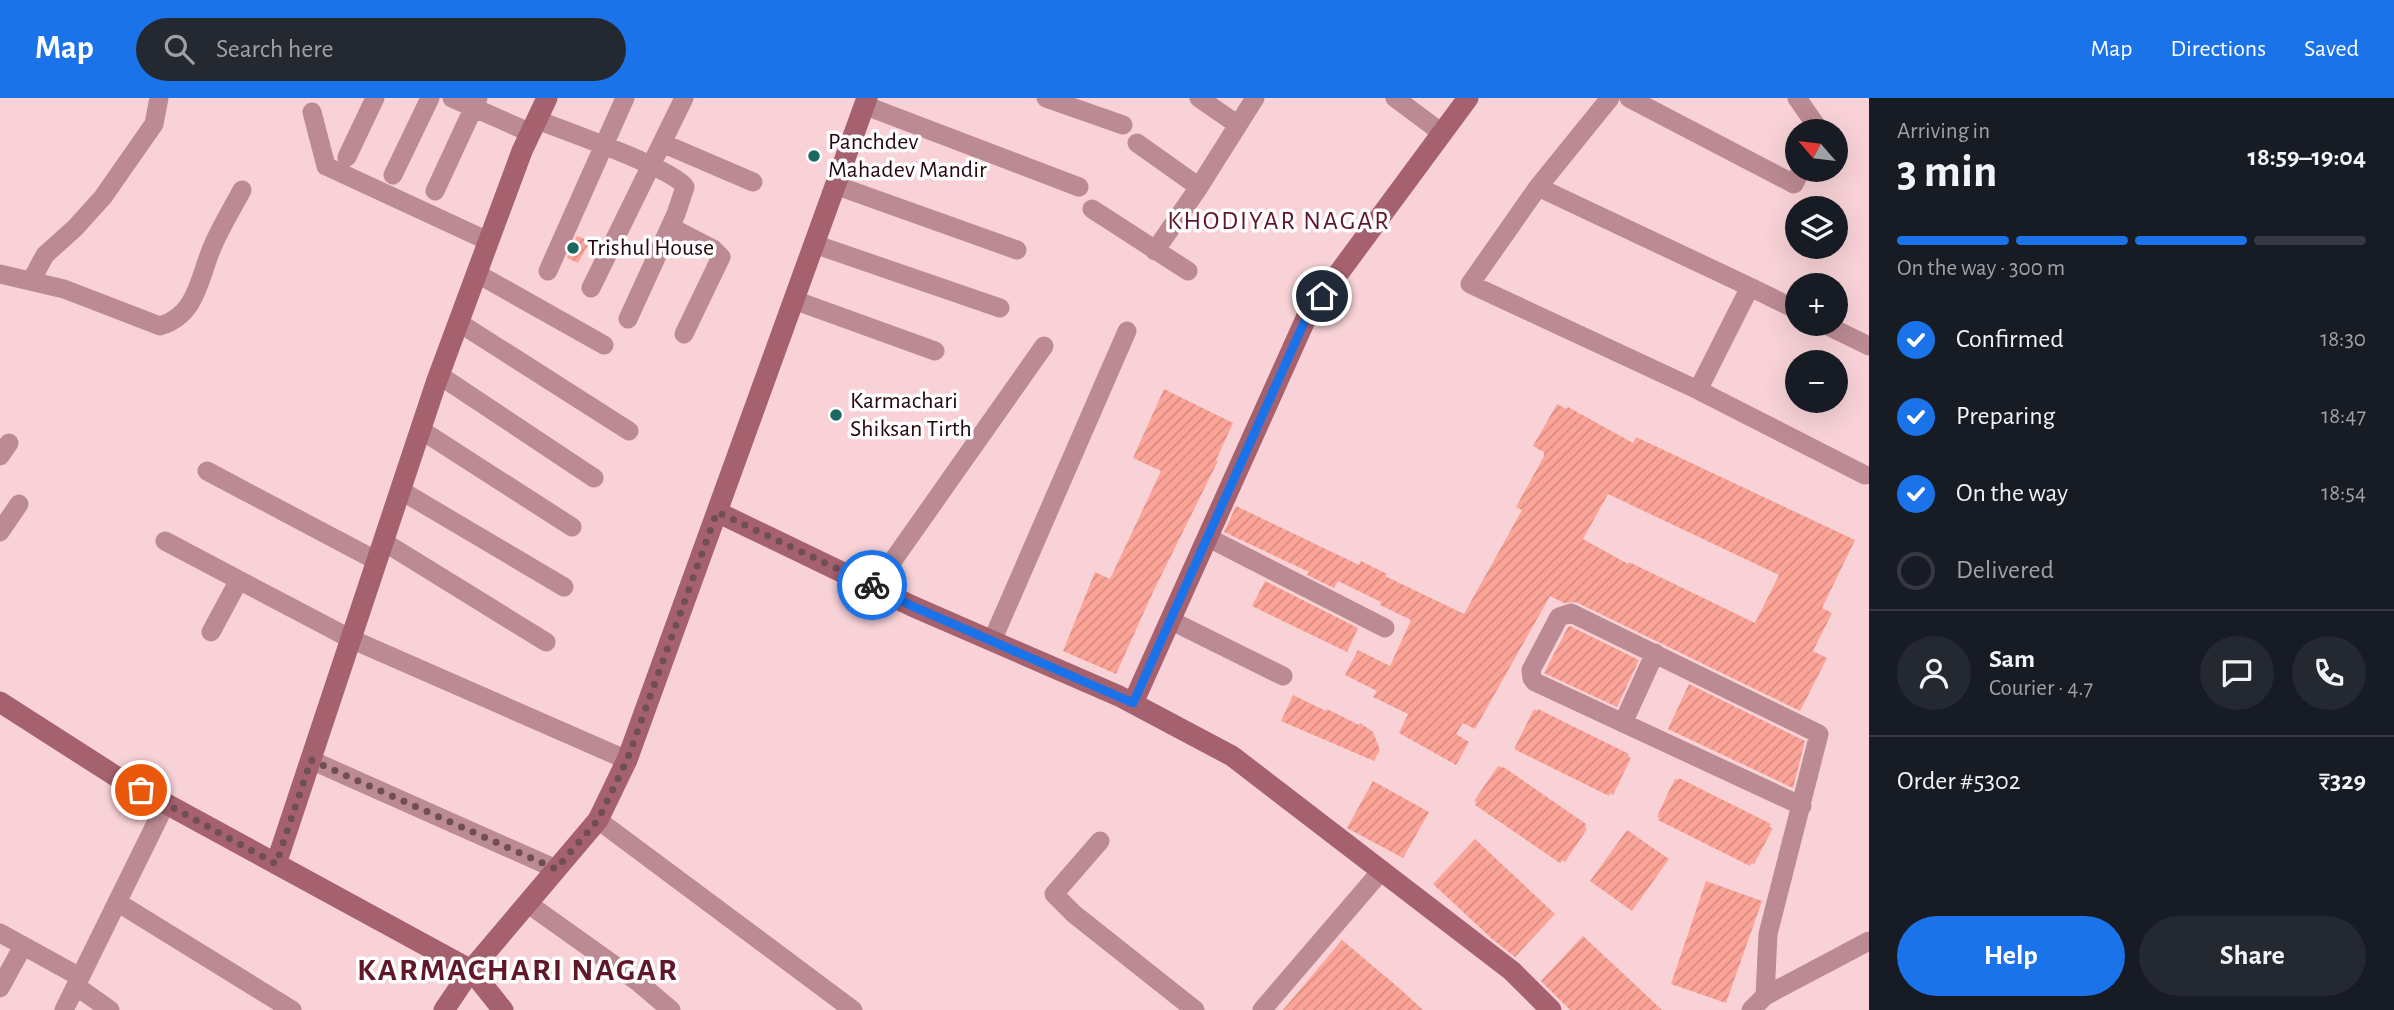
<!DOCTYPE html>
<html lang="en">
<head>
<meta charset="utf-8">
<style>
	body { margin:0; font-family:"Alegreya Sans",sans-serif; background:#242831; color:#f1f3f6; height:100vh; display:flex; flex-direction:column; font-size:26px; white-space:nowrap }
	* { box-sizing:border-box; margin:0 }
	p { font-size:23px; color:#9ea1a6 }
	.icon { flex:none; width:38px; height:38px; fill:none; stroke:currentColor; stroke-width:2; stroke-linecap:round; stroke-linejoin:round }
	.map { position:relative; flex:1; overflow:hidden }
	.panel { display:flex; flex-direction:column; background:#171b24; width:525px }
	.panel>* { flex:none }
	.needle { width:46px; rotate:298deg }
	.buttons { position:absolute; left:1785px; top:21px; display:grid; gap:14px }
	.buttons a { display:grid; place-items:center; width:63px; height:63px; border-radius:50%; background:#171b24; box-shadow:0 7px 28px #0002; font-size:35px }
	.pin { position:absolute; display:grid; place-items:center; width:60px; height:60px; color:#fff; margin:-30px; border:4px solid #fff; border-radius:50%; box-shadow:0 2px 7px #0007 }
	.courier { position:absolute; display:grid; place-items:center; width:70px; height:70px; margin:-35px; border:5px solid #1a73e8; border-radius:50%; background:#fff; color:#222; box-shadow:0 2px 9px #0007 }
	.summary em { font-style:normal; font-weight:700 }
	.summary div { display:flex; flex-direction:column-reverse }
	.summary { display:flex; align-items:center; justify-content:space-between; height:119px; padding:0 28px }
	h1 { font-size:46px; font-weight:700; line-height:52px }
	.bar { display:grid; grid-template-columns:repeat(4,1fr); gap:10px 7px; align-content:center; height:84px; padding:0 28px }
	.bar i { height:9px; border-radius:5px; background:#363941 }
	.bar .active { background:#1a73e8 }
	.bar p { grid-column:span 4 }
	.line { display:flex; align-items:center; gap:18px; padding:0 28px; border-top:2px solid #363941 }
	.line div { flex:1 }
	.round { display:grid; place-items:center; flex:none; width:74px; height:74px; border-radius:37px; background:#242831 }
	ol { padding:0 28px; list-style:none }
	li { display:flex; align-items:center; gap:21px; height:77px }
	li p { margin-inline-start:auto }
	li .icon { padding:7px; border-radius:50%; background:#1a73e8; color:#fff; stroke-width:4 }
	li:last-child { color:#9ea1a6 }
	li i { width:38px; height:38px; border:4px solid #363941; border-radius:50% }
	.button { display:flex; gap:14px; margin-top:auto; padding:14px 28px }
	.button a { flex:1; height:80px; border-radius:42px; background:#1a73e8; color:#fff; font-size:28px; font-weight:700; line-height:80px; text-align:center }
	.button a+a { background:#242831; color:#f1f3f6 }
	header { display:flex; align-items:center; gap:42px; box-sizing:border-box; height:98px; padding:0 35px; background:#1a73e8; color:#fff }
	header strong { font-size:33px }
	nav { display:flex; gap:38px; margin-inline-start:auto; font-size:24px }
	.search { width:490px; height:63px; background:#242831; display:flex; align-items:center; gap:18px; box-sizing:border-box; padding:0 24px; border-radius:38px; color:#9ea1a6; font-size:26px }
	main { display:flex; flex:1; min-height:0 }
	.map>svg:first-child { display:block }
	.building { fill:url(#building-hatch); fill-rule:evenodd }
	.lines { fill:none; stroke-linecap:round; stroke-linejoin:round }
	.street { stroke:#bb8a92; stroke-width:19 }
	.secondary { stroke:#a6616e; stroke-width:21 }
	.done { stroke:#704e55; stroke-width:7; stroke-dasharray:0 12.6 }
	.route { stroke:#1a73e8; stroke-width:9 }
	.poi-dot { fill:#1b6762; stroke:#fefefe; stroke-width:2.5 }
	.labels { text-anchor:middle; dominant-baseline:central; stroke-width:7; stroke-linejoin:round; paint-order:stroke }
	.poi-label { font-size:24px; fill:#26070f; stroke:#fefefe; text-anchor:start }
	.neighbourhood-label { font-size:26px; letter-spacing:2px; fill:#60162b; stroke:#fefefe }
	.district-label { font-size:32px; font-weight:bold; letter-spacing:2px; fill:#60162b; stroke:#fefefe }
</style>
</head>
<body>
<header>
<strong>Map</strong>
<div class="search"><svg class="icon" aria-label="search" viewBox="0 0 24 24"><circle cx="10" cy="10" r="6"/><path d="M15 15l6 6"/></svg>Search here</div>
<nav><a>Map</a><a>Directions</a><a>Saved</a></nav>
</header>
<main>
<div class="map">
<svg width="1869" height="912" viewBox="0 0 1869 912">
	<defs>
		<pattern id="building-hatch" width="6" height="6" patternUnits="userSpaceOnUse" patternTransform="scale(1.75)"><rect width="6" height="6" fill="#fba497"/><path d="M-1 1l2-2M0 6l6-6M5 7l2-2" fill="none" stroke="#d78c81"/></pattern>
	</defs>
	<rect width="100%" height="100%" fill="#f8d2d7"/>
	<!-- building -->
	<path class="building" d="M577,138l13,5 -12,22 -11,-5z
		M1164,291l69,34 -17,37 2,1 -64,129 -38,84 -53,-23 32,-79 15,7 51,-108 -28,-13z
		M1557,306l9,5 2,-2 65,36 3,-6 219,103 -33,68 10,5 -19,38 14,7 -27,53 -224,-109 -12,1 -14,-7 -75,133 -12,-6 -7,11 13,8 -13,23 -57,-32 9,-19 -35,-17 4,-6 -32,-16 13,-25 32,16 21,-46 -31,-15 1,-3 -43,-21 -4,7 -27,-13 2,-3 -85,-40 12,-26 123,59 2,-4 26,13 -2,2 79,38 58,-104 -6,-3 28,-51v-4l-11,-6zM1608,396l171,81 -24,48 -126,-61 -1,2 -45,-25z
		M1265,483l93,47 -11,24 -95,-46z
		M1570,528l69,34 -22,47 -73,-34 24,-46z
		M1689,586l116,57 -12,47 -125,-59z
		M1293,597l33,16 1,-2 32,16 1,-2 13,9 7,18 -6,11 -93,-40z
		M1534,611l3,2 1,-2 91,45 -1,3 3,1 -18,37 -3,-2 -1,3 -95,-47z
		M1498,668l7,2 81,56 -1,3 2,2 -22,33 -3,-2 -2,3 -85,-58 2,-3 -3,-1z
		M1679,680l92,46 -2,3 4,1 -19,36 -2,-1 -2,3 -92,-46 2,-2 -3,-1 11,-24 7,-14 3,1z
		M1373,683l56,31 -26,46 -56,-30z
		M1627,732l42,29 -37,52 -42,-30z
		M1475,741l80,75 -40,43 -24,-19 -58,-54z
		M1706,783l56,20 -36,102 -55,-19z
		M1583,838l46,43 33,31h-92l-29,-29z
		M1342,842l57,48 24,22h-140z"/>
	<g class="lines">
		<!-- street -->
		<path class="street" d="M452,0l79,35
			M1046,0l77,27
			M1199,0l39,27
			M1395,0l47,35
			M1629,0l165,86 7,-14
			M1797,0l23,33
			M864,7l215,82
			M312,14l14,54 162,75
			M537,22c24,9 139,50 148,67l-9,27 -48,105
			M662,45l91,39
			M1137,45l62,44
			M347,59l28,-59
			M393,77l37,-77
			M835,87l182,65
			M1538,89l212,100 -52,103 -228,-106 68,-97 72,-89
			M435,93l43,-93
			M1092,111l96,62
			M670,129l43,22 8,8 -37,77
			M814,146l186,64
			M1155,153l44,-64 56,-89
			M548,173l77,-173
			M476,175l128,72
			M0,176l64,15 96,37c39,-12 39,-51 54,-83 8,-18 19,-36 28,-53
			M31,183l14,-26 30,-27 28,-31 51,-73 5,-26
			M1750,189l47,23
			M591,190l93,-190
			M794,202l141,51
			M458,224l171,109
			M1824,226l45,22
			M439,277l155,103
			M1698,292l167,85
			M421,332l151,97
			M0,358l9,-13
			M207,373l170,90
			M400,392l164,97
			M0,434l19,-28
			M1207,439l178,91
			M165,443l186,98 276,121
			M384,444l162,100
			M875,488l169,-240
			M1170,522l113,56
			M211,534l28,-52
			M992,543l135,-310
			M1623,625l32,-70
			M311,662l245,109
			M598,722l255,190
			M1100,743l-46,53 20,20 121,96
			M117,804l175,108
			M527,805l111,79 33,28
			M0,835l80,44
			M76,888l34,24
			M0,890l23,-42
			M1765,898l3,-62 51,-200 -248,-121 -12,4 -28,53 1,8 3,4 267,124
			M64,912l102,-207
			M1262,912l120,-140
			M1751,912l14,-14 104,-55"/>
		<!-- secondary -->
		<path class="secondary" d="M717,414l195,94 207,90 113,60 280,215 39,39
			M0,604l117,75 354,193 32,40
			M1133,605l174,-387 161,-218
			M276,766l160,-481 86,-232 25,-53
			M444,912l27,-40 127,-150 29,-60 240,-662"/>
	</g>
	<g class="lines">
		<!-- done -->
		<path class="done" d="M141,692l135,74 35,-104 245,109 42,-49 29,-60 90,-248 155,73"/>
		<!-- route -->
		<path class="route" d="M872,487l40,21 221,97 174,-387 15,-20"/>
	</g>
	<!-- markers -->
	<g class="poi-dot">
		<circle cx="814" cy="58" r="7"/>
		<circle cx="573" cy="150" r="7"/>
		<circle cx="836" cy="317" r="7"/>
	</g>
	<g class="labels">
		<!-- poi labels -->
		<g class="poi-label">
			<text x="828" y="44">Panchdev<tspan x="828" dy="28">Mahadev Mandir</tspan></text>
			<text x="587" y="150">Trishul House</text>
			<text x="850" y="303">Karmachari<tspan x="850" dy="28">Shiksan Tirth</tspan></text>
		</g>
		<!-- neighbourhood labels -->
		<g class="neighbourhood-label">
			<text x="1279" y="123">KHODIYAR NAGAR</text>
		</g>
		<!-- district labels -->
		<g class="district-label">
			<text x="518" y="872">KARMACHARI NAGAR</text>
		</g>
	</g>
</svg>
<div class="buttons">
<a><svg class="needle" viewBox="-14 -14 28 28"><path d="M0-13l5 13h-10z" fill="#e53935"/><path d="M0 13l5-13h-10z" fill="#9ea1a6"/></svg></a>
<a><svg class="icon" aria-label="layers" viewBox="0 0 24 24"><path d="M12 4l9 5-9 5-9-5zM3 14l9 5 9-5"/></svg></a>
<a>+</a>
<a>−</a>
</div>
<div class="pin" style="left:141px;top:692px;background:#ea580c"><svg class="icon" aria-label="bag" viewBox="0 0 24 24"><path d="M5 8h14l-1 12H6zM9 8a3 3 0 0 1 6 0"/></svg></div>
<div class="pin" style="left:1322px;top:198px;background:#1f2937"><svg class="icon" aria-label="home" viewBox="0 0 24 24"><path d="M3 11l9-7 9 7M6 9v11h12V9"/></svg></div>
<div class="courier" style="left:872px;top:487px"><svg class="icon" aria-label="bike" viewBox="0 0 24 24"><circle cx="6" cy="16" r="4"/><circle cx="18" cy="16" r="4"/><path d="M6 16l4-8h5l3 8M10 8l3 8H6M13 5h3"/></svg></div>
</div>
<section class="panel">
<div class="summary"><div><h1>3 min</h1><p>Arriving in</p></div><em>18:59–19:04</em></div>
<div class="bar"><i class="active"></i><i class="active"></i><i class="active"></i><i></i><p>On the way · 300 m</p></div>
<ol>
<li><svg class="icon" aria-label="check" viewBox="0 0 24 24"><path d="M5 12l5 5 9-10"/></svg>Confirmed<p>18:30</p></li>
<li><svg class="icon" aria-label="check" viewBox="0 0 24 24"><path d="M5 12l5 5 9-10"/></svg>Preparing<p>18:47</p></li>
<li><svg class="icon" aria-label="check" viewBox="0 0 24 24"><path d="M5 12l5 5 9-10"/></svg>On the way<p>18:54</p></li>
<li><i></i>Delivered</li>
</ol>
<div class="line" style="height:126px"><a class="round"><svg class="icon" aria-label="person" viewBox="0 0 24 24"><circle cx="12" cy="8" r="4"/><path d="M4 21q1-7 8-7t8 7"/></svg></a><div><b>Sam</b><p>Courier · 4.7</p></div><a class="round"><svg class="icon" aria-label="chat" viewBox="0 0 24 24"><path d="M4 5h16v11H9l-5 4z"/></svg></a><a class="round"><svg class="icon" aria-label="phone" viewBox="0 0 24 24"><path d="M5 4h4l2 5-3 2q2 4 5 5l2-3 5 2v4C11 20 4 13 5 4z"/></svg></a></div>
<div class="line" style="height:91px"><div>Order #5302</div><b>₹329</b></div>
<div class="button"><a>Help</a><a>Share</a></div>
</section>
</main>
</body>
</html>
